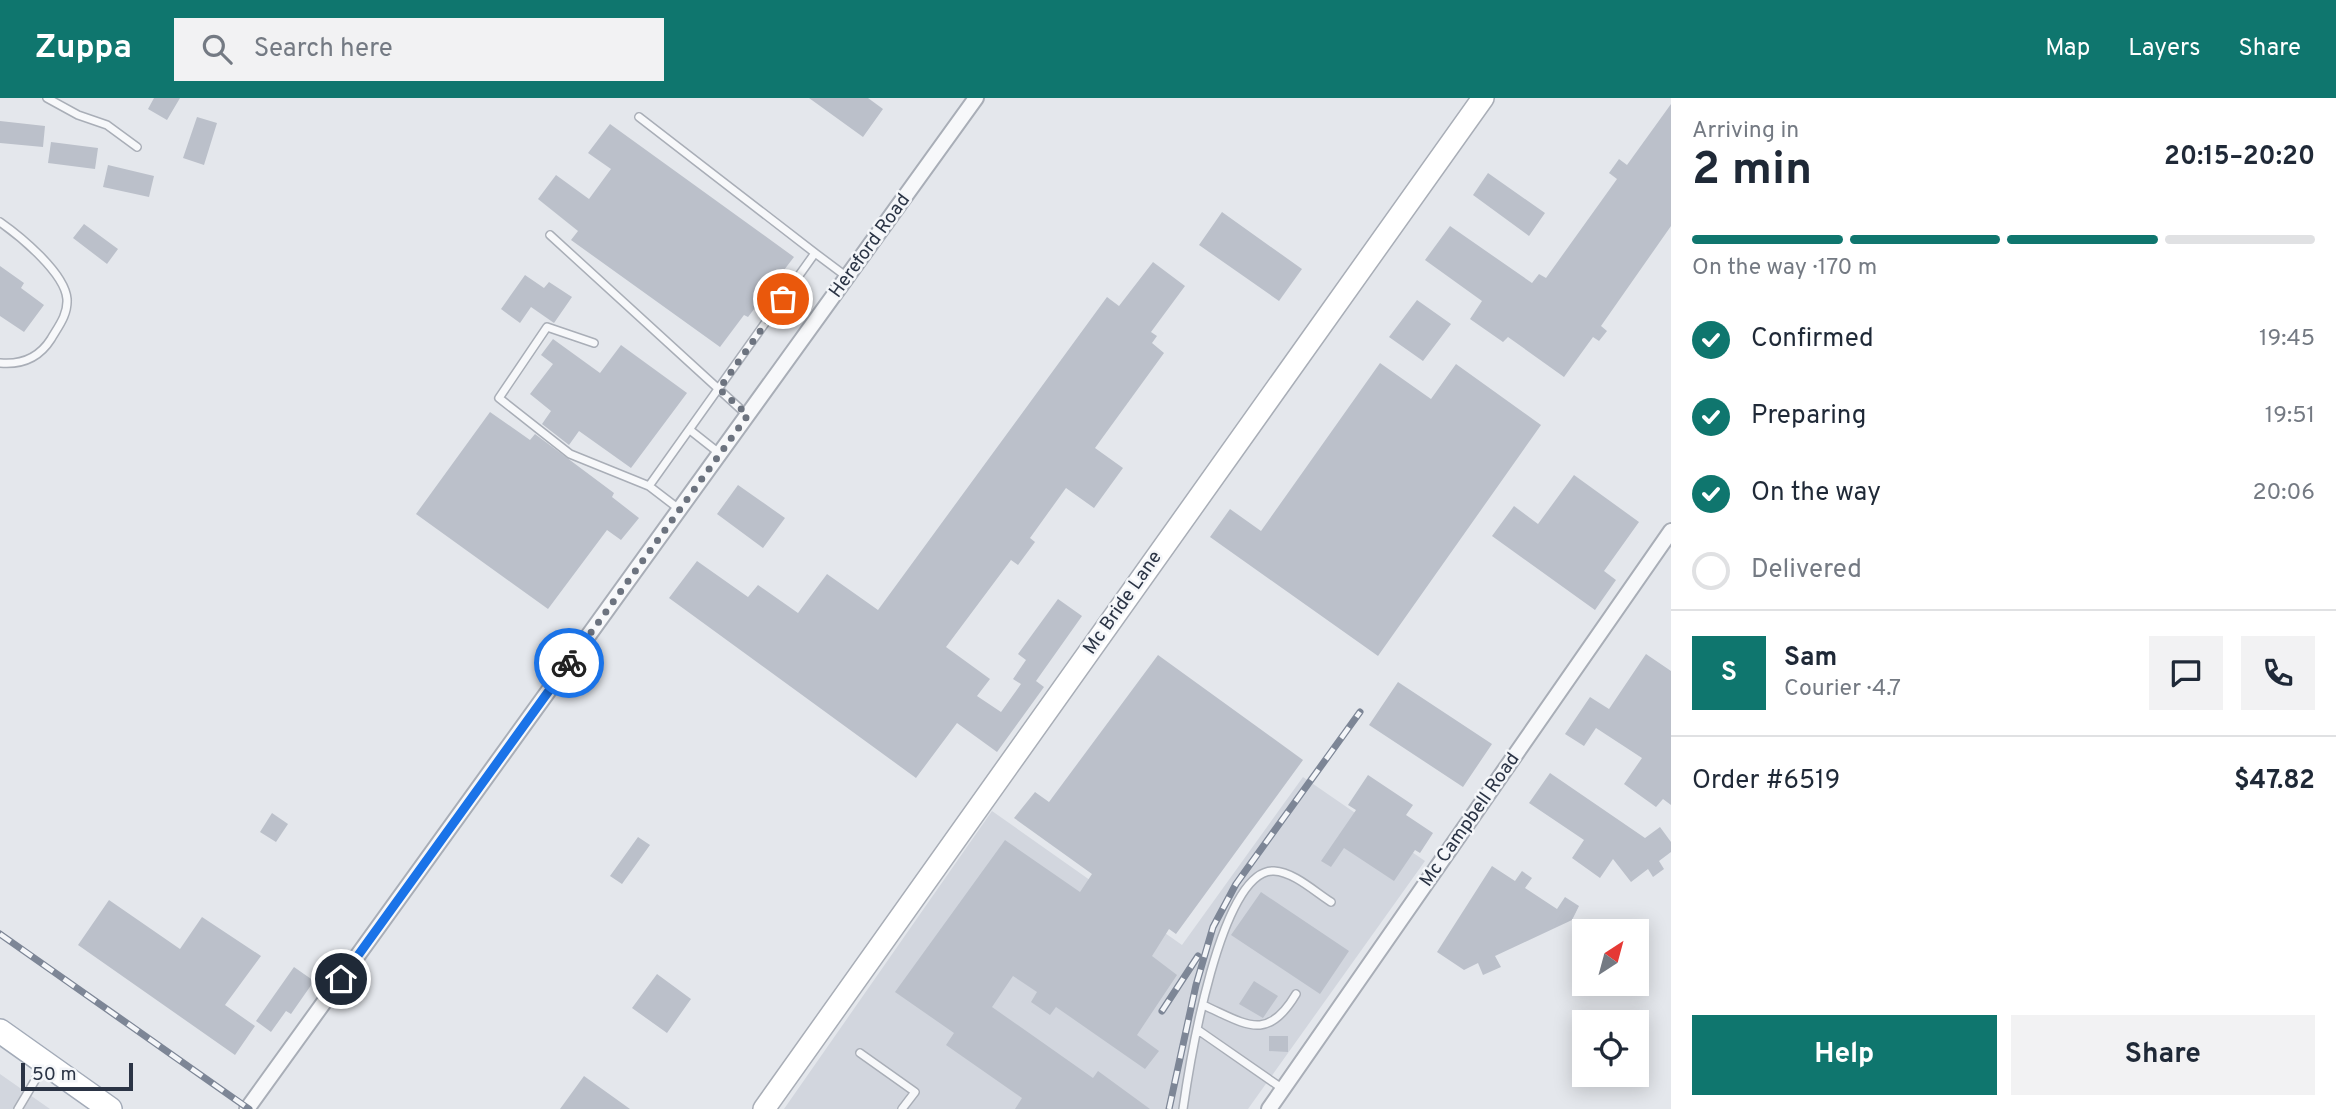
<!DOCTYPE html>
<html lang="en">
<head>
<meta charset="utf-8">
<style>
	body { margin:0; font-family:Overpass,sans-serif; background:#f2f2f3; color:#1f2937; height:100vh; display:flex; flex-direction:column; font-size:26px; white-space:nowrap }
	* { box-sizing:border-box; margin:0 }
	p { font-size:23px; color:#747a83 }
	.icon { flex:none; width:38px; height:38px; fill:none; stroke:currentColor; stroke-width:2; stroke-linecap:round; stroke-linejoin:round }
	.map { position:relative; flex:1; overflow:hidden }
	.panel { display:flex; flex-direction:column; background:#fff; width:665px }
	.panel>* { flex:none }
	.needle { width:46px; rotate:36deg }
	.controls { position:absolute; left:1572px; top:821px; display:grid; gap:14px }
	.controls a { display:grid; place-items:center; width:77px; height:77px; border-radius:0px; background:#fff; box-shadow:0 4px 18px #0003; font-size:35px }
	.scale { position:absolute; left:21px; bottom:18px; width:112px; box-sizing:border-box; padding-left:7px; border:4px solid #2b3445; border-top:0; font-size:19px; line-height:24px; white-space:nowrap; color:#2b3445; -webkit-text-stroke:5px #f4f6f9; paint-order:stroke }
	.pin { position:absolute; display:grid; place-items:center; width:60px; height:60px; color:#fff; margin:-30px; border:4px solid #fff; border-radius:50%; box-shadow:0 2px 7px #0007 }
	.courier { position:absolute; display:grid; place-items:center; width:70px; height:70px; margin:-35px; border:5px solid #1a73e8; border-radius:50%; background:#fff; color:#222; box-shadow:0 2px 9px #0007 }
	.overview em { font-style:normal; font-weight:700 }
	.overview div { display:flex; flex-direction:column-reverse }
	.overview { display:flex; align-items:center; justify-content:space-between; height:119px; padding:0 21px }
	h1 { font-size:46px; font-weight:700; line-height:52px }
	.bar { display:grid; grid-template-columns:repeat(4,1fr); gap:10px 7px; align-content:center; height:84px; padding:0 21px }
	.bar i { height:9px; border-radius:5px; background:#e0e1e3 }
	.bar .selected { background:#0f766e }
	.bar p { grid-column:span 4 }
	.line { display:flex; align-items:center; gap:18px; padding:0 21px; border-top:2px solid #e0e1e3 }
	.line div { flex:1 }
	.round { display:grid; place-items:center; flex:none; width:74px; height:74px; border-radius:0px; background:#f2f2f3 }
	ol { padding:0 21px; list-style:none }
	li { display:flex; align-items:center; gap:21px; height:77px }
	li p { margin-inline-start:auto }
	li .icon { padding:7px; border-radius:50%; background:#0f766e; color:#fff; stroke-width:4 }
	li:last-child { color:#747a83 }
	li i { width:38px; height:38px; border:4px solid #e0e1e3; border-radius:50% }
	.primary-button { display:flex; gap:14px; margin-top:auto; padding:14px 21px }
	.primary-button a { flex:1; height:80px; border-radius:0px; background:#0f766e; color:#fff; font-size:28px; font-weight:700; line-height:80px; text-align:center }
	.primary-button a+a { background:#f2f2f3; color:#1f2937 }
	header { display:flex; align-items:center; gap:42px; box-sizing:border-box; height:98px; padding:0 35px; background:#0f766e; color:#fff }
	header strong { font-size:33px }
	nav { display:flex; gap:38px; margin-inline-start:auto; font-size:24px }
	.search { width:490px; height:63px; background:#f2f2f3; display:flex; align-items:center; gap:18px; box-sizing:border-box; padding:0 24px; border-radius:0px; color:#747a83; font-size:26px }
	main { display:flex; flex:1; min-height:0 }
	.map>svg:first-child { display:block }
	.built { fill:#d2d6de }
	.building { fill:#bbc0ca }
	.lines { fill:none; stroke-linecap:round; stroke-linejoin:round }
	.lane-casing { stroke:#a9aeb7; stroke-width:10 }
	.street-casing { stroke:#a9aeb7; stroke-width:18 }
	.secondary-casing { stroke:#a9aeb7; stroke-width:24 }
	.primary-casing { stroke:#a3abb8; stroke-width:26 }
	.lane { stroke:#f7f8fa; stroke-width:7 }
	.street { stroke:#f7f8fa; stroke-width:14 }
	.secondary { stroke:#fff; stroke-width:21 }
	.primary { stroke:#fff; stroke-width:23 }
	.rail-casing { stroke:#7d8696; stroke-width:7 }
	.rail { stroke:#f4f6f9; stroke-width:4.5; stroke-dasharray:13; stroke-linecap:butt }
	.done { stroke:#6c737f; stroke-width:7; stroke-dasharray:0 12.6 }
	.route { stroke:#1a73e8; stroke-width:9 }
	.labels { text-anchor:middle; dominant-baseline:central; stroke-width:5; stroke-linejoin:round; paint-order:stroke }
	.street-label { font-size:19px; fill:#2b3445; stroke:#f4f6f9 }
</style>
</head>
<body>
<header>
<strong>Zuppa</strong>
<div class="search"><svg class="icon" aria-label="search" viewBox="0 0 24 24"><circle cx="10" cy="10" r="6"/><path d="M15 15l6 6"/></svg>Search here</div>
<nav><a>Map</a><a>Layers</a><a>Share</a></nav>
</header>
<main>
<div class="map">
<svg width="1671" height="1011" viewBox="0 0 1671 1011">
	<rect width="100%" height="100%" fill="#e4e7ec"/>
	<!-- built -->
	<path class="built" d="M1303,679l122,84 -177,248h-464l208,-298 190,134z
		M0,976l50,35h-50z"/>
	<!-- building -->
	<path class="building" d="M154,0h26l-13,22 -19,-11z
		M809,0h59l15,11 -20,28z
		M1671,6v122l-70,100 6,5 -8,10 -6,-4 -29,40 -56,-40 -5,5 -33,-23 12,-18 -57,-41 25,-34 82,57 7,-9 7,4 71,-99 -8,-6 10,-14 8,6z
		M197,19l20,6 -13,42 -21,-7z
		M0,23l45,5 -2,21 -43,-4z
		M610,26l184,133 -46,60 -4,-2 -24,32 -149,-107 7,-9 -40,-32 18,-24 33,24 22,-30 -23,-16z
		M51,44l47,6 -3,21 -47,-6z
		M108,67l46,11 -5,21 -46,-10z
		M1488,75l57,40 -16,23 -56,-41z
		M1222,114l80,57 -23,32 -80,-56z
		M84,126l34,25 -11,15 -34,-26z
		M1153,164l32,24 -34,46 6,4 -5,7 12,10 -69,95 28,20 -29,40 -28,-20 -36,50 5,4 -17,23 -7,-5 -65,87 44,32 -13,17 24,16 20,-28 -8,-5 13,-19 -8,-6 40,-55 24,17 -46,65 8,6 -47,65 -40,-29 -41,55 -247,-180 28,-37 51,36 10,-12 40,28 29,-39 51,36 229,-313 12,9z
		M0,168l24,17 -3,5 23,17 -20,27 -24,-16z
		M525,177l19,13 5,-6 23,15 -18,26 -23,-16 -11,16 -19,-14z
		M1417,202l34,24 -28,37 -34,-24z
		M553,241l47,34 21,-28 66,48 -56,75 -52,-37 -10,14 -27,-21 9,-13 -21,-17 23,-30 -12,-9z
		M1380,265l51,36 25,-35 85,61 -163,231 -168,-119 20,-28 31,22z
		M490,314l40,28 5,-6 79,59 -2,4 27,21 -18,22 -14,-10 -59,79 -132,-95z
		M1574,377l65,47 -35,49 12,9 -21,30 -103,-74 22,-30 24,18z
		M738,387l47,33 -22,30 -46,-34z
		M1646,556l25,17v134l-8,-6 -7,8 -32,-23 18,-26 -46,-30 -12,18 -19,-12 25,-37 19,12z
		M1158,557l145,105 -127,174 -7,-5 -17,27 25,19 -40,60 22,16 -14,18 -89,-62 -6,8 -19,-13 6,-10 -24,-16 -21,31 101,71 5,-7 52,38h-135l7,-11 -76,-53 8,-12 -59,-41 110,-152 75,52 12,-18 -78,-56 21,-26 14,10z
		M1398,584l94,62 -29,43 -94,-62z
		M1550,675l95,65 15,-11 11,15v10l-12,9 5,8 -11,8 -5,-8 -17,13 -18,-23 -13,19 -28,-20 12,-18 -55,-37z
		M1368,677l45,30 -7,10 27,18 -13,20 -5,-3 -21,31 -50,-33 -13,19 -10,-6 35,-51 -8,-5z
		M272,715l16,11 -12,18 -16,-10z
		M638,739l12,8 -28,39 -12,-8z
		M1492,768l23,15 7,-10 10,7 -7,10 32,21 8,-12 14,9 -7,14 -77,36 6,11 -18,8 -5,-12 -14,7 -27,-18z
		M1261,794l88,59 -29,43 -89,-59z
		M109,802l71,49 22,-32 59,39 -36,49 30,21 -20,29 -157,-110z
		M294,869l20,14 -23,33 -5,-3 -15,21 -15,-11z
		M657,876l34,25 -24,34 -35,-25z
		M1254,883l24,15 -15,22 -24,-14z
		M1269,938h19v16l-19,-1z
		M584,978l46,33h-70z"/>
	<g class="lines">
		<defs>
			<path id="lane" d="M47,0l31,17 29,10 30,22
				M639,19l176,136
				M0,124c20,14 65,51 67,77 1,16 -9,28 -16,40 -12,19 -29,26 -51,24
				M550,137l197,180
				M594,245l-47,-16 -48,71 71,56 79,32
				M690,332l29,23
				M679,411l-30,-23 166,-233 32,24
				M1203,907c43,19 64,38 93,-11
				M1198,932l85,59
				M860,955l55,39 -13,17
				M18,1011l25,-42
				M1183,1011c6,-42 37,-241 91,-238 20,1 41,21 57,31"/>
			<path id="street" d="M247,1011l729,-1011
				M1269,1011l402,-578"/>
			<path id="secondary" d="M764,1011l719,-1011"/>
			<path id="primary" d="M0,933l110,78"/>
		</defs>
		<!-- lane casing -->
		<use href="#lane" class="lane-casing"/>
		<!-- street casing -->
		<use href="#street" class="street-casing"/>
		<!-- secondary casing -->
		<use href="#secondary" class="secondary-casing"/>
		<!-- primary casing -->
		<use href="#primary" class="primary-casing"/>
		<!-- lane -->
		<use href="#lane" class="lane"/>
		<!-- street -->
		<use href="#street" class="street"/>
		<!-- secondary -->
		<use href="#secondary" class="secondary"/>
		<!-- primary -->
		<use href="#primary" class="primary"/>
		<defs>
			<path id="rail" d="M0,836l249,175
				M1162,913l36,-55
				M1169,1011l27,-124 17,-58 23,-43 124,-172"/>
		</defs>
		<!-- rail casing -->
		<use href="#rail" class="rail-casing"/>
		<!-- rail -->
		<use href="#rail" class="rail"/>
	</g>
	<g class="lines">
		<!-- done -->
		<path class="done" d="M569,565l179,-248 -29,-26 64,-90"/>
		<!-- route -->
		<path class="route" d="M341,881l228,-316"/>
	</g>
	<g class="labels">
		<!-- street labels -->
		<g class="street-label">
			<text transform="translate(870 148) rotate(-54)">Hereford Road</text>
			<text transform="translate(1123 505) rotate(-55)">Mc Bride Lane</text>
			<text transform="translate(1470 722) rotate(-55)">Mc Campbell Road</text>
		</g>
	</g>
</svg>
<div class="controls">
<a><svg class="needle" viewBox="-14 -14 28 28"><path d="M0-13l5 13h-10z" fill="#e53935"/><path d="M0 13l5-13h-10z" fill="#747a83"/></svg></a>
<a><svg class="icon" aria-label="locate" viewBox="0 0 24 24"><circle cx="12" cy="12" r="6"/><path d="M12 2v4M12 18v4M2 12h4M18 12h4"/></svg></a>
</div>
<div class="scale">50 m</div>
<div class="pin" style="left:783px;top:201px;background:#ea580c"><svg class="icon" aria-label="bag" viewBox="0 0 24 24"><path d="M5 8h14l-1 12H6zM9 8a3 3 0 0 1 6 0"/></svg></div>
<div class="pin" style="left:341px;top:881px;background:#1f2937"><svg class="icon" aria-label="home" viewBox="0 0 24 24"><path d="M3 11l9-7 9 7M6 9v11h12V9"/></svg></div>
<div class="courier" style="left:569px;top:565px"><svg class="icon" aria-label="bike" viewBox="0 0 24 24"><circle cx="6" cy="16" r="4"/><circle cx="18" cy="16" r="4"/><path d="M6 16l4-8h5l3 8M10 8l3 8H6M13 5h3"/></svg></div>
</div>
<section class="panel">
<div class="overview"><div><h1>2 min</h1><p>Arriving in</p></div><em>20:15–20:20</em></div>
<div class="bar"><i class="selected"></i><i class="selected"></i><i class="selected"></i><i></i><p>On the way · 170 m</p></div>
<ol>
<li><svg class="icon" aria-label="check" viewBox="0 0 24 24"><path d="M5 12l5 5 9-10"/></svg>Confirmed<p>19:45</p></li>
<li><svg class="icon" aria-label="check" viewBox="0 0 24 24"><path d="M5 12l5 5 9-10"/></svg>Preparing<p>19:51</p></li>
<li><svg class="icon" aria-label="check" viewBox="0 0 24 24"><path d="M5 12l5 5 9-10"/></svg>On the way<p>20:06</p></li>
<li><i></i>Delivered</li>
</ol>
<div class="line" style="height:126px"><b class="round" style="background:#0f766e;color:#fff">S</b><div><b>Sam</b><p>Courier · 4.7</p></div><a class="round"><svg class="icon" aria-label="chat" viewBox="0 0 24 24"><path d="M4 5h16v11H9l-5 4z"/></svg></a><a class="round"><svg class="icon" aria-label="phone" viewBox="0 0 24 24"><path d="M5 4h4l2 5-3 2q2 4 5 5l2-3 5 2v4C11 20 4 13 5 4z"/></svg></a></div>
<div class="line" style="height:91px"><div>Order #6519</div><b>$47.82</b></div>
<div class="primary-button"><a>Help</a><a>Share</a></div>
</section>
</main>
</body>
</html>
